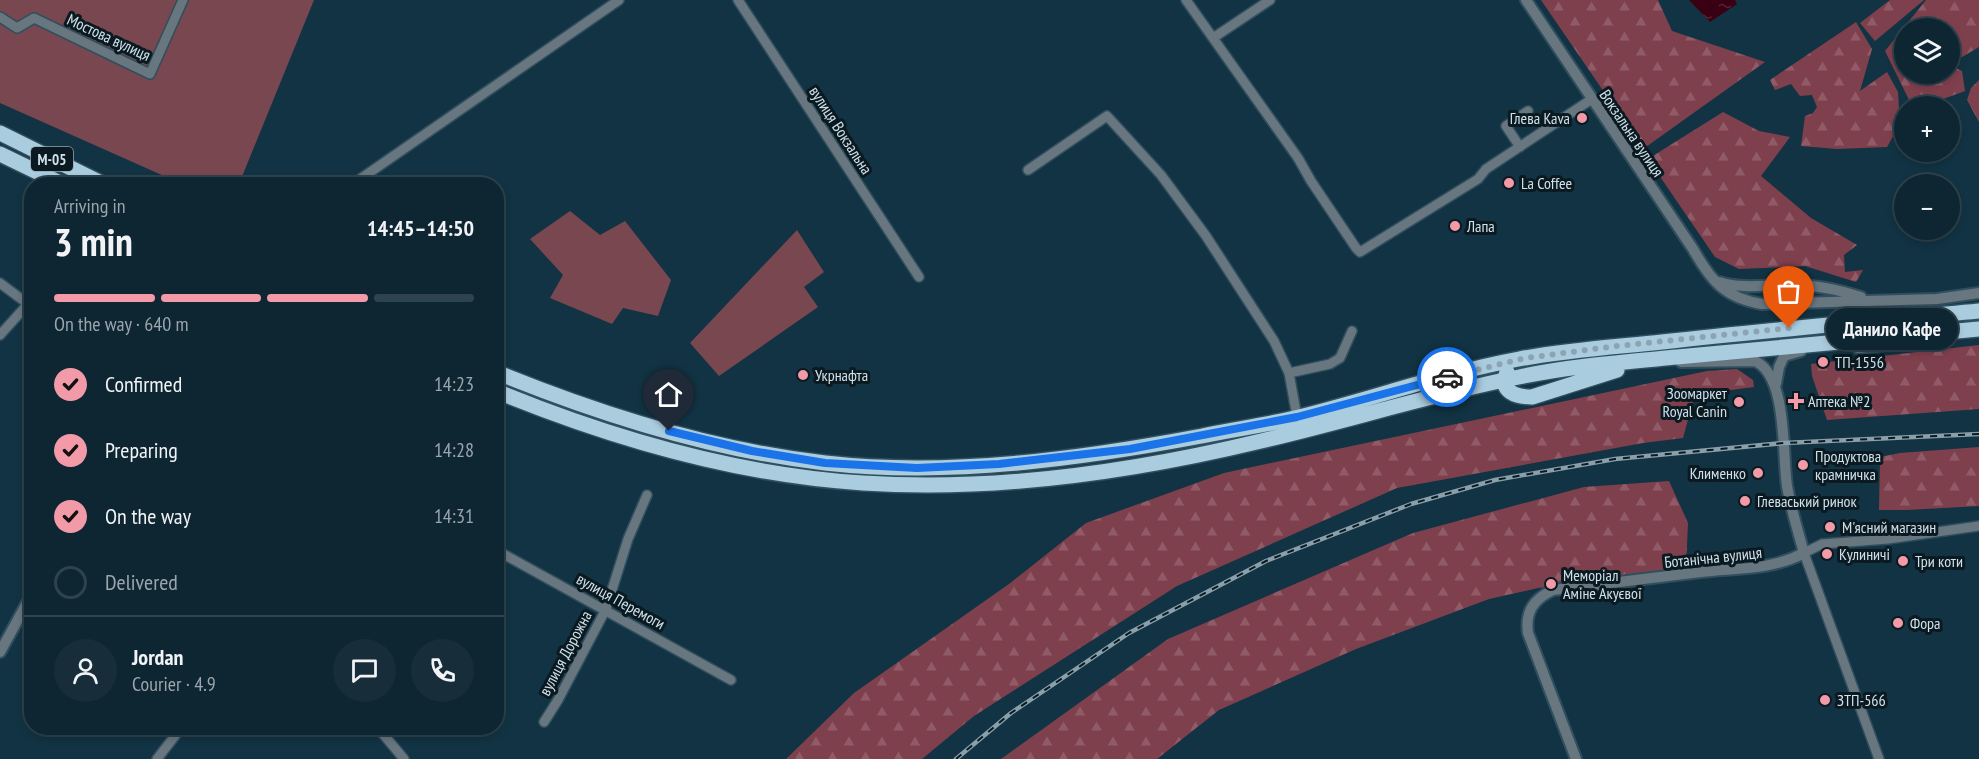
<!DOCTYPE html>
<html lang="en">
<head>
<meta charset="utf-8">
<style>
	body { margin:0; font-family:"PT Sans Narrow",sans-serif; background:#172e3a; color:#f1f3f6; height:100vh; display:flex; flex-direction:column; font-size:22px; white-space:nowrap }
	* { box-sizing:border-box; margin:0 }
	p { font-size:20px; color:#9ba5ac }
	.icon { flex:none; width:33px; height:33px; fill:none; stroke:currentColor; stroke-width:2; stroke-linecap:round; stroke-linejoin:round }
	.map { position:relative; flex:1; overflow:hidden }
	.panel { position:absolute; left:24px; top:177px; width:480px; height:558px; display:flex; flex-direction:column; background:#0e2632; border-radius:24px; box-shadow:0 3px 9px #0003,0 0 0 2px #2e434d }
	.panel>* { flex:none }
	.fabs { position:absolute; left:1894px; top:18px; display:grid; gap:12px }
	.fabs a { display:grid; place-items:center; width:66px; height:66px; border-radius:50%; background:#0e2632; box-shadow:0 3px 9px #0003,0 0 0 2px #2e434d; font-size:30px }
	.pin { position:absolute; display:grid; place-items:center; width:51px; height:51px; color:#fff; margin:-62px -26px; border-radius:50% 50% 50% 0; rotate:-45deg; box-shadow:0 0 6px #0007 }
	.pin .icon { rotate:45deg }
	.courier { position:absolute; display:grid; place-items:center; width:60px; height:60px; margin:-30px; border:4px solid #1a73e8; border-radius:50%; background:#fff; color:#222; box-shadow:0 2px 8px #0007 }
	.bubble { position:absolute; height:42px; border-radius:21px; background:#0e2632; box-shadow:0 3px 9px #0003,0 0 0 2px #2e434d; font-size:20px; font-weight:700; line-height:42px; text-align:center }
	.overview em { font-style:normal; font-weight:700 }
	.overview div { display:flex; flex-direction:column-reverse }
	.overview { display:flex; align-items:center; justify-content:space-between; height:102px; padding:0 30px }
	h1 { font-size:39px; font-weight:700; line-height:45px }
	.bar { display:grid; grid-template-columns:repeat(4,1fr); gap:9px 6px; align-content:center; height:72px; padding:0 30px }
	.bar i { height:8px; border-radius:4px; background:#2e434d }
	.bar .active { background:#f39aa9 }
	.bar p { grid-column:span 4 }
	.line { display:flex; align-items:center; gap:15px; padding:0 30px; border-top:2px solid #2e434d }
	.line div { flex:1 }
	.round { display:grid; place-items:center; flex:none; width:63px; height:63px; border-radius:32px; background:#172e3a }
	ol { padding:0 30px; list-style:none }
	li { display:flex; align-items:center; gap:18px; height:66px }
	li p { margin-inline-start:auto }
	li .icon { padding:6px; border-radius:50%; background:#f39aa9; color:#111; stroke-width:4 }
	li:last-child { color:#9ba5ac }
	li i { width:33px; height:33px; border:3px solid #2e434d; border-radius:50% }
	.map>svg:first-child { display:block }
	.green { fill:#784750 }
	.forest { fill:url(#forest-firs) }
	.water { fill:url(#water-ripples) }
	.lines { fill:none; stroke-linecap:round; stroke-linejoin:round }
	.minor-casing { stroke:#304f5e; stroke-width:12 }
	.tertiary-casing { stroke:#304f5e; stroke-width:14 }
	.trunk-casing { stroke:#304f5e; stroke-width:18 }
	.minor { stroke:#68767f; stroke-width:9 }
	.tertiary { stroke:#68767f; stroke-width:10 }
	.trunk { stroke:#aaccdf; stroke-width:15 }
	.rail-casing { stroke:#89a0ac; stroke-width:4.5 }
	.rail { stroke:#0b1920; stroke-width:2; stroke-dasharray:7; stroke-linecap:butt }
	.done { stroke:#8da4b0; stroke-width:6; stroke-dasharray:0 10.8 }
	.route { stroke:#1a73e8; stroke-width:8 }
	.poi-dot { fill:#f39aa9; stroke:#0b1920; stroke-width:2 }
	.labels { text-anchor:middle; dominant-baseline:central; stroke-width:6; stroke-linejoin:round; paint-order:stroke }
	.shield { fill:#0b1920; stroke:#94a5ae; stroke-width:1.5 }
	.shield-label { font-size:15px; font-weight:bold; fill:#cfe1eb }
	.street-label { font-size:16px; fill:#cfe1eb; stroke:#0b1920 }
	.poi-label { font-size:16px; fill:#cfe1eb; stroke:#0b1920; text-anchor:start }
</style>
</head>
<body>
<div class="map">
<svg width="1979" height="759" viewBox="0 0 1979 759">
	<defs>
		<pattern id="forest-firs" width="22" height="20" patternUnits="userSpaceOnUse" patternTransform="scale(1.5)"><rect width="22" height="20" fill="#7f404d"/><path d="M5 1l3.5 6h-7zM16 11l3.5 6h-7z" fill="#905b67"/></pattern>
		<pattern id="water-ripples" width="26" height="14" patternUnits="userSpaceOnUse" patternTransform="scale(1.5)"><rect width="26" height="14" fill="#380012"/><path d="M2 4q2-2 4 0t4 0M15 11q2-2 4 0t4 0" fill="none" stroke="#542535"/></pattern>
	</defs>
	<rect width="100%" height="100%" fill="#123343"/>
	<!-- green -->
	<path class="green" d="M0,0h314l-75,184h-57l-182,-81z
		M570,211l30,24 25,-14 46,59 -13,36 -35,-8 -11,16 -62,-26 13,-23 -33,-36z
		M797,230l27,42 -20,15 14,20 -99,69 -29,-33z"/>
	<!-- forest -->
	<path class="forest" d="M1541,0h117l14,31 93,31 -122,87z
		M1890,0h34l-49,41 -15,-18z
		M1926,0h53v47l-17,10 -12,1v-30h-45v46h45v-9l12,6 3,20 -41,15h-12l-27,-55z
		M1856,22l16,27 -12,42 27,-19 11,20 2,32 -13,23 -50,2 -36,-3 4,-30 8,-3 4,-6 -5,-12 -12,1 -9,-12 -16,6 -5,-10z
		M1979,80v42l-12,-22 4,-12z
		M1723,112l36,19 31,6 -29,39 50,42 46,27 -13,10 1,17 18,-2 -7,12 -51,-16 -66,3 -24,-12 -67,-98z
		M1979,345v64l-152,11 -15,-44 -1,-12z
		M1737,369l16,11 1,7 -46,6 -15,8 -10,37 -40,5 -246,45 -220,98 -203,130 -52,43h-136l68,-66 155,-109 77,-61 138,-50 483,-102z
		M1979,447v59l-72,4h-28l1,-53 20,-4z
		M1669,481l19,42 -2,45 -148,20 -49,11 -133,50 -137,61 -62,49h-156l167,-120 245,-106 171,-46z"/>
	<!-- water -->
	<path class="water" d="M1689,0h46l2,4 -27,18z"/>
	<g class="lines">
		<defs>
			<path id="minor" d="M738,0l181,277
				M1186,0l112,158 13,23 45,67 4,4 118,-73 8,-10 106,-70
				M0,17l17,11 17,-10 116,56 33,-74
				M1213,38l57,-38
				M1520,147l-14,-21 22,-15
				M1028,170l79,-54 54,59 45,61 68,105 15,32 8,44
				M353,184l266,-184
				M0,283l32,24
				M0,335l28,-31
				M1289,373l41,-9 10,-6 12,-27
				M496,550l235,130
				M544,722l14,-22 48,-91 22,-70 19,-44
				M378,728l26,31
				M157,759l24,-31
				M1879,759l-75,-206 18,-9 66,-5 91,-13"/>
			<path id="tertiary" d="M1526,0l167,249c18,32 32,49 69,55l175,-5 42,-6
				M1719,282c25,8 51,2 76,3 24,0 44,5 66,12
				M1858,348l44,-5
				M1776,384l3,-17 5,-11 17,-5
				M0,652l32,-58
				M1576,759l-48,-126c-3,-22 6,-34 25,-43 50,-6 99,-12 148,-18 36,-4 71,-2 103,-19 -6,-22 -13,-44 -17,-67 -5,-32 1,-110 -32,-125l-74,1"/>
			<path id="trunk" d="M0,133l103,51
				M0,154l62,30
				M496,372c105,43 216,78 329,91 125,14 254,-4 377,-27 32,-7 65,-11 97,-19 73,-18 145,-44 220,-58 47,-9 95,-12 143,-17 105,-12 211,-21 317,-31
				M1507,372c-9,20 10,25 25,25l85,-27
				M496,391c117,48 241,84 367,92 133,9 269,-11 398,-42 86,-20 171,-47 258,-64 51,-11 105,-15 158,-20 100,-10 201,-18 302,-28"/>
		</defs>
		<!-- minor casing -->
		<use href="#minor" class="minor-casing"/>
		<!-- tertiary casing -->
		<use href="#tertiary" class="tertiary-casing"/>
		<!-- trunk casing -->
		<use href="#trunk" class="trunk-casing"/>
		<!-- minor -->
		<use href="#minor" class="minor"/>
		<!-- tertiary -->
		<use href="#tertiary" class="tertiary"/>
		<!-- trunk -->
		<use href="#trunk" class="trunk"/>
		<defs>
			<path id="rail" d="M956,759l55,-46 118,-80 137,-72 145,-57 84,-24 120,-21 169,-16 195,-9"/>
		</defs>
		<!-- rail casing -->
		<use href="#rail" class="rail-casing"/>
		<!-- rail -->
		<use href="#rail" class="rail"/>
	</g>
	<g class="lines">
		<!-- done -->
		<path class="done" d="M1447,377l79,-19 91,-12 172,-18"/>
		<!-- route -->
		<path class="route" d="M669,431l83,20 73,12 92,5 82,-4 131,-15 167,-32 150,-40"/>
	</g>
	<!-- markers -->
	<g class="poi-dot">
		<circle cx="1582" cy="118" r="6"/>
		<circle cx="1509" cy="183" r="6"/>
		<circle cx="1455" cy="226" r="6"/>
		<circle cx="1823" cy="362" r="6"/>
		<circle cx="803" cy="375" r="6"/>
		<path d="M1793 392h6v6h6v6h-6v6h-6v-6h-6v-6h6z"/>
		<circle cx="1739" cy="402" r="6"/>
		<circle cx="1803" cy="465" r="6"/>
		<circle cx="1758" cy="473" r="6"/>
		<circle cx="1745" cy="501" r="6"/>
		<circle cx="1830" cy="527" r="6"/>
		<circle cx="1827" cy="554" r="6"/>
		<circle cx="1903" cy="561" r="6"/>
		<circle cx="1551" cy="584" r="6"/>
		<circle cx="1898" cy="623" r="6"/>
		<circle cx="1825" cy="700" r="6"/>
	</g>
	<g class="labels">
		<!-- shield labels -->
		<rect class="shield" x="31" y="147" width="42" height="24" rx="4.5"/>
		<g class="shield-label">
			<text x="52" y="159">М-05</text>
		</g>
		<!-- street labels -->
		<g class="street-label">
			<text transform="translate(109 37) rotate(25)">Мостова вулиця</text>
			<text transform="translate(841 130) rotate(57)">вулиця Вокзальна</text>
			<text transform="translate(1632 133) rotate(56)">Вокзальна вулиця</text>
			<text transform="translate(1713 557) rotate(-6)">Ботанічна вулиця</text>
			<text transform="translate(621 601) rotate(29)">вулиця Перемоги</text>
			<text transform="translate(565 653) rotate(-62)">вулиця Дорожна</text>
		</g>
		<!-- poi labels -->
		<g class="poi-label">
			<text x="1570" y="118" text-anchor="end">Глева Kava</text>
			<text x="1521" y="183">La Coffee</text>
			<text x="1467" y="226">Лапа</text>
			<text x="1835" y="362">ТП-1556</text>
			<text x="815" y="375">Укрнафта</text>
			<text x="1727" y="393" text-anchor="end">Зоомаркет<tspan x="1727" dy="18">Royal Canin</tspan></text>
			<text x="1808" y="401">Аптека №2</text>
			<text x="1815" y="456">Продуктова<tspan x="1815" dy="18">крамничка</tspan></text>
			<text x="1746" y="473" text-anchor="end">Клименко</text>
			<text x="1757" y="501">Глеваський ринок</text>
			<text x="1842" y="527">М'ясний магазин</text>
			<text x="1839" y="554">Кулиничі</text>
			<text x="1915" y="561">Три коти</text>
			<text x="1563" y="575">Меморіал<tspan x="1563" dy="18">Аміне Акуєвої</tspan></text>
			<text x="1910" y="623">Фора</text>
			<text x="1837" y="700">ЗТП-566</text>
		</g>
	</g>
</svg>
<div class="fabs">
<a><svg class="icon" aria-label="layers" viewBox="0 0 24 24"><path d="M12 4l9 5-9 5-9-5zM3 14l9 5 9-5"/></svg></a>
<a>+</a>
<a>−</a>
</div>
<div class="pin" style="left:1789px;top:328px;background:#ea580c"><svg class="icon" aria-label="bag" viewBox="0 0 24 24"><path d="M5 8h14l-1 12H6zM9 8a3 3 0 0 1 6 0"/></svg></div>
<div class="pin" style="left:669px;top:431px;background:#1f2937"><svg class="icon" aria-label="home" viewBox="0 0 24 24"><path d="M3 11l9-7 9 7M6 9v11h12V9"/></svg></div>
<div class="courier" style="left:1447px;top:377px"><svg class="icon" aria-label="car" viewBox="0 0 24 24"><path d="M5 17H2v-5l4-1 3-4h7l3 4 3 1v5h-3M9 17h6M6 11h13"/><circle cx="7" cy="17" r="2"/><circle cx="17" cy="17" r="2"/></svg></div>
<div class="bubble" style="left:1826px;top:308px;width:132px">Данило Кафе</div>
<section class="panel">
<div class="overview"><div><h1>3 min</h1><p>Arriving in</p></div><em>14:45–14:50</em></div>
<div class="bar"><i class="active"></i><i class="active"></i><i class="active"></i><i></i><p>On the way · 640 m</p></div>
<ol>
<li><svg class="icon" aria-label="check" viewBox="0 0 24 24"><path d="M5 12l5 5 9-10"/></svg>Confirmed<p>14:23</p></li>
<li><svg class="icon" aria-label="check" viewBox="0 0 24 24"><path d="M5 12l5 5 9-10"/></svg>Preparing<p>14:28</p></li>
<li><svg class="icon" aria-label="check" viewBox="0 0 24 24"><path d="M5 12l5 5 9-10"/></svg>On the way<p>14:31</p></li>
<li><i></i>Delivered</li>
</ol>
<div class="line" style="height:108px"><a class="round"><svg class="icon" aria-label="person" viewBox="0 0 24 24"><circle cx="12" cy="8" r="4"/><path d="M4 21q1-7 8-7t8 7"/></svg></a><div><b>Jordan</b><p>Courier · 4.9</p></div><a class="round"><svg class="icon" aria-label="chat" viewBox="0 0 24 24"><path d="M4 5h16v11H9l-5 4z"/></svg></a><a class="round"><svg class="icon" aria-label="phone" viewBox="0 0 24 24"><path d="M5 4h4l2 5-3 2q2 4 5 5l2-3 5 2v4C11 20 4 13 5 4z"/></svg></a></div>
</section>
</div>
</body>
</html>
